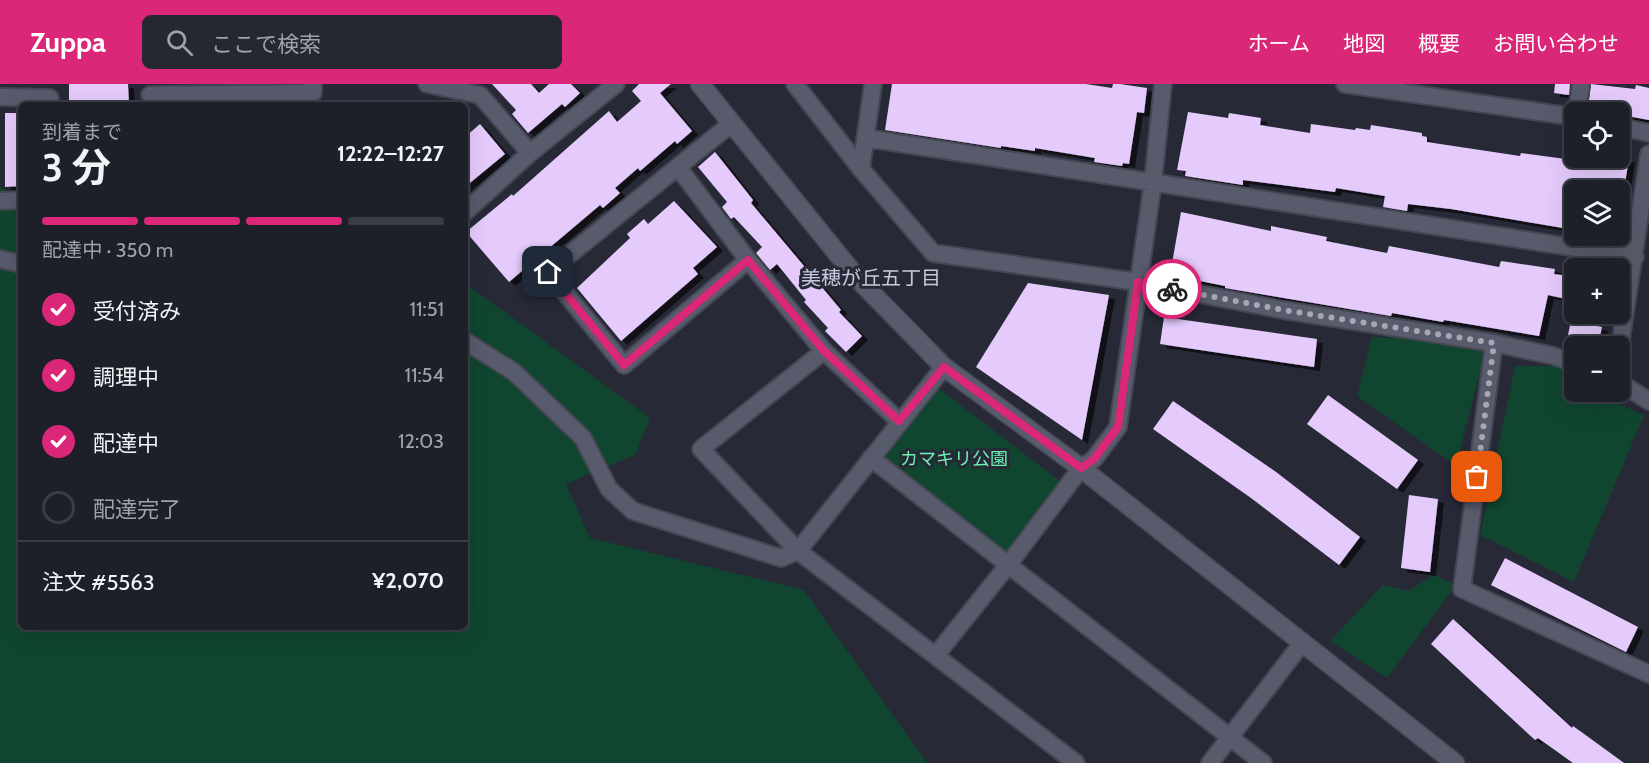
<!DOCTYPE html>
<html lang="ja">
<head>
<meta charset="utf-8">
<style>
	body { margin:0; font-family:Cabin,"Noto Sans JP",sans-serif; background:#252731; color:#f1f3f6; height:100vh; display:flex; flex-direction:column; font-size:22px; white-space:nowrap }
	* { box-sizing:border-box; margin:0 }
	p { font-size:20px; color:#a0a2a8 }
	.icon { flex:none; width:33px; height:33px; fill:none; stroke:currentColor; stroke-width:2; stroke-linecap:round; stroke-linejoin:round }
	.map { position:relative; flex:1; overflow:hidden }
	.side { position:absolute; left:18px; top:18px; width:450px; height:528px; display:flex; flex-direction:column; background:#1d1f29; border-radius:9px; box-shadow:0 6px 24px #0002,0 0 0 2px #3b3d46 }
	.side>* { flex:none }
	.fabs { position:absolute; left:1564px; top:18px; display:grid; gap:12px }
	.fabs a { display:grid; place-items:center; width:66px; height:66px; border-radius:9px; background:#1d1f29; box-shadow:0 6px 24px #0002,0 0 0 2px #3b3d46; font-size:30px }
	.pin { position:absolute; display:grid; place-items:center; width:51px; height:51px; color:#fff; margin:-26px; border-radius:12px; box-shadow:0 3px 9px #0006 }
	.courier { position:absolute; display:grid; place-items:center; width:60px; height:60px; margin:-30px; border:4px solid #db2777; border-radius:50%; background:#fff; color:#222; box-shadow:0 2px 8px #0007 }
	.headline em { font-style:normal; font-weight:700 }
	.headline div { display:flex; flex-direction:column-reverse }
	.headline { display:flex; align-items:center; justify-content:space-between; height:102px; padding:0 24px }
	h1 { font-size:39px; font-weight:700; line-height:45px }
	.bar { display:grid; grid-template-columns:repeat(4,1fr); gap:9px 6px; align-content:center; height:72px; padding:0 24px }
	.bar i { height:8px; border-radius:4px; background:#3b3d46 }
	.bar .on { background:#db2777 }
	.bar p { grid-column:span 4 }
	.line { display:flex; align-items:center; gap:15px; padding:0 24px; border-top:2px solid #3b3d46 }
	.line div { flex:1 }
	ol { padding:0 24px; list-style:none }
	li { display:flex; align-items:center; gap:18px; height:66px }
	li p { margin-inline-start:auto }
	li .icon { padding:6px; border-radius:50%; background:#db2777; color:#fff; stroke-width:4 }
	li:last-child { color:#a0a2a8 }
	li i { width:33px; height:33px; border:3px solid #3b3d46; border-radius:50% }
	header { display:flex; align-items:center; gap:36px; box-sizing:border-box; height:84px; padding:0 30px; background:#db2777; color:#fff }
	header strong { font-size:28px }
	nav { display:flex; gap:33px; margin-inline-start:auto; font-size:21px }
	.search { width:420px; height:54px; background:#252731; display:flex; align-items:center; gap:15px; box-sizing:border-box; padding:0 21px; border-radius:9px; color:#a0a2a8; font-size:22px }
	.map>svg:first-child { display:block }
	.green { fill:#10462f }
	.building { fill:#e5cbfc; filter:url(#shadow) }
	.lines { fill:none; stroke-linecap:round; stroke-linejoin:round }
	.minor-casing { stroke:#444652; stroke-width:20 }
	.tertiary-casing { stroke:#444652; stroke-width:21 }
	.minor { stroke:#585b6b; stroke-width:16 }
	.tertiary { stroke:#585b6b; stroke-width:18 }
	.done { stroke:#a6a7b2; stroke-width:6; stroke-dasharray:0 10.8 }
	.route { stroke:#db2777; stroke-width:8 }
	.labels { text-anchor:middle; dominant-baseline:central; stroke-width:6; stroke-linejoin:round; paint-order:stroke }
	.park-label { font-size:18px; fill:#6bf2b2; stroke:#272937 }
	.neighbourhood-label { font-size:20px; fill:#c7cadd; stroke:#272937 }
</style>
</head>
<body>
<header>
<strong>Zuppa</strong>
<div class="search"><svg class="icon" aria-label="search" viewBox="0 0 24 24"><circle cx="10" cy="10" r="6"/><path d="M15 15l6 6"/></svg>ここで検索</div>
<nav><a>ホーム</a><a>地図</a><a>概要</a><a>お問い合わせ</a></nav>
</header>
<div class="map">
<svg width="1649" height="679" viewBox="0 0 1649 679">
	<defs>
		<filter id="shadow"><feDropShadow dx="6" dy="4" stdDeviation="0" flood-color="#0009"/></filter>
	</defs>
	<rect width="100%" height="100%" fill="#272937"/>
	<!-- green -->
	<path class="green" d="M0,102l21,19v422h444v-344l185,135 -15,37 -69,29 24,54 214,52 123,173h-927z
		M1372,253l55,2 59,9 -30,118 -99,-70z
		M1515,282h43l17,7v19h44l-1,12 26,11 -70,167 -94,-47z
		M939,305l121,92 -55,74 -126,-92z
		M1434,491l22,10 -69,93 -57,-37 53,-56 25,6z"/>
	<!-- building -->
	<path class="building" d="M69,0h59l1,21h-60z
		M492,0h39l8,9 10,-9h22l9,9 -15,14 -3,-3 -34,29 -16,-19 4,-4z
		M639,0h32l-11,9 32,38 -15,13 -2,-3 -35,30 -2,-3 -23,20 5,5 -17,15 -3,-3 -91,77 -43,-50 46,-38 1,2 96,-85 8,11 24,-21 -9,-10z
		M892,0h194l26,4 1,-4h7l27,4 -3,25 -7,-1 -8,52 -6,-1 -1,3 -28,-4 1,-4 -60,-10v3l-34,-5v2l-116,-18z
		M1555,0h15l-1,11 -15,-2z
		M1591,0l44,5 1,-4 13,3v32l-22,-4 1,-9 -39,-7z
		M1188,28l40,6 1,-5 32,5 -1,7 50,8 1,-9 44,6 1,-2 14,2 1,-5 51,8v3l5,1v5l93,14 1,-3 82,11 1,-6h25l-5,32h-49v40l-124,-21 -43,-5 -1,7 -24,-4 2,-11 -49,-8 -1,4 -92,-12v5l-58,-9 1,-5 -9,-1z
		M5,29h16v73l-16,1z
		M480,40l25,30 -40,33v-50z
		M715,68l38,48 -2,3 90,107 -2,2 23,24 -16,16 -21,-21 3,-3 -24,-26 2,-2 -29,-36 -7,6 -14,-17 6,-6 -28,-30 -3,2 -9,-12 5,-5 -29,-35z
		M674,117l43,46 -24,21 5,6 -77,67 -44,-53 53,-50 -3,-4 17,-15 4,5z
		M1181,128l90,19v-5l56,11 -1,4 61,12 2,-7 110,21 2,-6 54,8 -1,5 21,3v24l-27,-6 -9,41 -95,-16 -1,2 -51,-9 -1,3 -166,-28v-2l-55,-11z
		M1028,199l81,12 -27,145 -106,-73z
		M1164,233l153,22 -3,28 -154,-23z
		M1571,237l31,6 -4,19 -32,-2z
		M1328,311l90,65 -21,29 -90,-65z
		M1173,317l103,71 84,65 -21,28 -88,-67 -98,-69z
		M1409,411l29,4 -8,73 -29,-4z
		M1505,474l133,69 -12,25 -135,-67z
		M1453,535l119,109 1,-2 51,37h-51l-35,-25 -3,2 -104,-96z"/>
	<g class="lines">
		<defs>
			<path id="minor" d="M427,0l53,11 50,58
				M795,0l66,85 72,84 205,29 145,28 211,33 60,13 21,8
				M1345,0l230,33
				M150,11l163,-2v-9
				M0,13l50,1
				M1577,28l4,-28
				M732,39l-184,149 76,93 124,-105
				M1620,43l29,6
				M866,54l769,119
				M678,83l70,93 76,91 -123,98 97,102 146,-184
				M861,85l12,-85
				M0,117l21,-1
				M465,128l65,-59 86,-69
				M0,175l21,5
				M465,257l49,31 69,66 26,51 24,22 148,47 17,-7 278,212
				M1494,259l-32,246 187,85
				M1620,262l29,-192
				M824,267l75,70
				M1620,299l29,18
				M871,374l392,305
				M936,571l72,-90 73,-97 13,-9 24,-32 35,-245 10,-98
				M1210,679l92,-120"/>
			<path id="tertiary" d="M700,0l158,195 86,88 137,101 374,295"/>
		</defs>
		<!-- minor casing -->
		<use href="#minor" class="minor-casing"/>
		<!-- tertiary casing -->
		<use href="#tertiary" class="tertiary-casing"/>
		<!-- minor -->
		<use href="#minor" class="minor"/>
		<!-- tertiary -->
		<use href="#tertiary" class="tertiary"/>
	</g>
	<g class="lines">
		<!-- done -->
		<path class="done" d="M1172,205l111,21 211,33 -17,134"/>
		<!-- route -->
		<path class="route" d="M548,188l76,93 124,-105 76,91 75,70 45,-54 137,101 13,-9 24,-32 20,-145 34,7"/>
	</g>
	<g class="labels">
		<!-- park labels -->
		<g class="park-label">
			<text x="954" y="375">カマキリ公園</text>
		</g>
		<!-- neighbourhood labels -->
		<g class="neighbourhood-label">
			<text x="871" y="194">美穂が丘五丁目</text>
		</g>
	</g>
</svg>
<div class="fabs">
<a><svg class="icon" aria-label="locate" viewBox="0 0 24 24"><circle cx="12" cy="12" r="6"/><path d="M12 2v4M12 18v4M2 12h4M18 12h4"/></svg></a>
<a><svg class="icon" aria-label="layers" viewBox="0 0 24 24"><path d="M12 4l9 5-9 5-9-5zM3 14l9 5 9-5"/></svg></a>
<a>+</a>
<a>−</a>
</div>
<div class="pin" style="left:1477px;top:393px;background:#ea580c"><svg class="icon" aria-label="bag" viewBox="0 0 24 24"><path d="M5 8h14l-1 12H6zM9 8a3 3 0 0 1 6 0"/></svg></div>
<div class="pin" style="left:548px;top:188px;background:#1f2937"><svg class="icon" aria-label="home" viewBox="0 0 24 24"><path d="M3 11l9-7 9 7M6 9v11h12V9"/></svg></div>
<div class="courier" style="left:1172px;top:205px"><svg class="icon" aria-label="bike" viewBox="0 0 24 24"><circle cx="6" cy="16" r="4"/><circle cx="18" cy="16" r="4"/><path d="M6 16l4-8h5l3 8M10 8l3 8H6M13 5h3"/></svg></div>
<section class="side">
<div class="headline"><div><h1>3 分</h1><p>到着まで</p></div><em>12:22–12:27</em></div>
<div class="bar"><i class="on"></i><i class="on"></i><i class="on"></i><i></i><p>配達中 · 350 m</p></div>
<ol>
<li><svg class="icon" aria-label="check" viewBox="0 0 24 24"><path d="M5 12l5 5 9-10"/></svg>受付済み<p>11:51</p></li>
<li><svg class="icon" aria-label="check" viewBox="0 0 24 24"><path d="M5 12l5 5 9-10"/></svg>調理中<p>11:54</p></li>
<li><svg class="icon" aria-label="check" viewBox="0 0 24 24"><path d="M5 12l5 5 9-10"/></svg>配達中<p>12:03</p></li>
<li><i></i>配達完了</li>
</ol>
<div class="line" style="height:78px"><div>注文 #5563</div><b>¥2,070</b></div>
</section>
</div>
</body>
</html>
